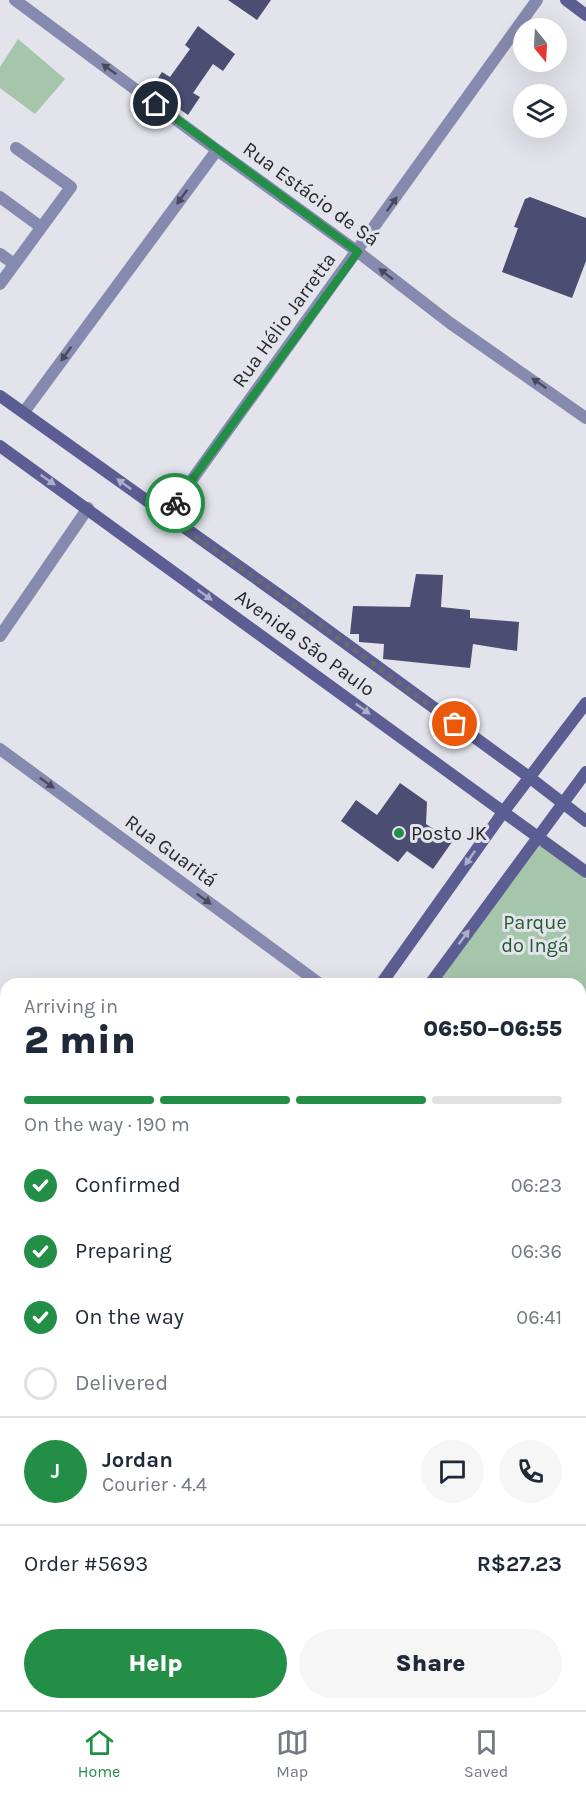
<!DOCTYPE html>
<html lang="en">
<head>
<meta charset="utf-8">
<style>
	body { margin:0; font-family:Karla,sans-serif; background:#f6f6f7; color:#1f2937; height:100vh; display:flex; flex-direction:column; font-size:22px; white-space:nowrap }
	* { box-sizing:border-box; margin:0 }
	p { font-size:20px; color:#747a83 }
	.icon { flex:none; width:33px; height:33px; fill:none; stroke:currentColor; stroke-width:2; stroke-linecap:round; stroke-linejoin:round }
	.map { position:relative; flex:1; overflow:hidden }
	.details { position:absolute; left:0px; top:978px; width:586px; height:732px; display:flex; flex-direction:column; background:#fff; border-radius:18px 18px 0 0; box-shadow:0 6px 24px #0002 }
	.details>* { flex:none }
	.needle { width:39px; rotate:162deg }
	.fabs { position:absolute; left:513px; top:18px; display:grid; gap:12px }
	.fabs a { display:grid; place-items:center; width:54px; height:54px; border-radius:50%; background:#fff; box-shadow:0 6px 24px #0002; font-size:30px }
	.pin { position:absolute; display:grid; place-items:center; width:51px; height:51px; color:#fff; margin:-26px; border:3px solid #fff; border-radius:50%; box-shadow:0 2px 6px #0007 }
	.courier { position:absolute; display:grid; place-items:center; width:60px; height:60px; margin:-30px; border:4px solid #238e46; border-radius:50%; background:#fff; color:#222; box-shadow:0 2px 8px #0007 }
	.summary em { font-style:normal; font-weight:800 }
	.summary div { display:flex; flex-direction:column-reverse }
	.summary { display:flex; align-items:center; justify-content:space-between; height:102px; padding:0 24px }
	h1 { font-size:39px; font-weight:800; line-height:45px }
	.bar { display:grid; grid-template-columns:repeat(4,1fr); gap:9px 6px; align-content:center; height:72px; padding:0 24px }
	.bar i { height:8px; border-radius:4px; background:#e0e1e3 }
	.bar .current { background:#238e46 }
	.bar p { grid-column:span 4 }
	.line { display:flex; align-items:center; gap:15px; padding:0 24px; border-top:2px solid #e0e1e3 }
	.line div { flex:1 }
	.round { display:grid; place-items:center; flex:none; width:63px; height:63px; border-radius:32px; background:#f6f6f7 }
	ol { padding:0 24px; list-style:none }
	li { display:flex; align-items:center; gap:18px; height:66px }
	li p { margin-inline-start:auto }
	li .icon { padding:6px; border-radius:50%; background:#238e46; color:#fff; stroke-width:4 }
	li:last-child { color:#747a83 }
	li i { width:33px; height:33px; border:3px solid #e0e1e3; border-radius:50% }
	.action { display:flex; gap:12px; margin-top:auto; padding:12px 24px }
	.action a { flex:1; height:69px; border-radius:36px; background:#238e46; color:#fff; font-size:24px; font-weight:800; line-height:69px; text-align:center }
	.action a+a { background:#f6f6f7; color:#1f2937 }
	.menu { display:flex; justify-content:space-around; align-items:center; height:84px; border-top:2px solid #e0e1e3; background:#fff; font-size:16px; color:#747a83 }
	.menu a { display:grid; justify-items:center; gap:3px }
	.menu .current { color:#238e46 }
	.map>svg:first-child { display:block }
	.green { fill:#a6c6ab }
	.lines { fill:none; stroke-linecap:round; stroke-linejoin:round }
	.stream { stroke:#82a888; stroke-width:6 }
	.building { fill:#4b4d73 }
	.street { stroke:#878aaf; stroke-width:12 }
	.secondary { stroke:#5c5e93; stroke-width:12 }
	.oneway { fill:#494a59 }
	.oneway2 { fill:#adaec8 }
	.done { stroke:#69696f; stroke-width:6; stroke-dasharray:0 10.8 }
	.route { stroke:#238e46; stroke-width:8 }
	.poi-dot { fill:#238e46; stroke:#e3e3ec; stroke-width:2 }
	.labels { text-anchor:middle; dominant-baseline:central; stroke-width:6; stroke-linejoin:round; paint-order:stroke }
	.street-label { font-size:20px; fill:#28282b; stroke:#e3e3ec }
	.poi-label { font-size:20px; fill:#28282b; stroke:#e3e3ec; text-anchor:start }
	.park-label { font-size:20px; fill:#215c31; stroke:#e3e3ec }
</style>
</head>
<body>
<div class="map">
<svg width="586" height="1710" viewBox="0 0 586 1710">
	<rect width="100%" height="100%" fill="#e3e3ec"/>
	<!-- green -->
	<path class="green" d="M18,39l47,40 -30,35 -35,-26v-21z
		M540,845l46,34v831h-586v-213l6,-5v212h574v-720h-145z
		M0,1218l6,1v209l-6,5z"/>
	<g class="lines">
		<!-- stream -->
		<path class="stream" d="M0,1330l6,4
			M488,1704l7,6"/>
	</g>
	<!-- building -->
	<path class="building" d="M228,0h43l-14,20z
		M198,26l37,28 -12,17 -10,-7 -20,29 7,4 -12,18 -37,-26 11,-17 8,5 20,-28 -5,-4z
		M530,197l56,21v43l-14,37 -70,-26 16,-44 -4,-1 11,-28z
		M416,574l27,1 -2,32 29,3v8l49,4 -2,29 -44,-7 -3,24 -87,-9 1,-15 -25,-2v-8h-9l3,-28 57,1z
		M400,783l27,19 -1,22 26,18 -19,27 -26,-18 -9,11 -57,-41 15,-21 21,15z"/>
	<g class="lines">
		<!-- street -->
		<path class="street" d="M15,0l202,150 141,102 92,71 136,95
			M0,197l41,30
			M0,254l14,10
			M0,284l71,-97 -55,-39
			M24,412l193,-262
			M166,516l371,-516
			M0,636l88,-128
			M0,749l320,235
			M0,1074l6,5"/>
		<!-- secondary -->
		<path class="secondary" d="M566,0l20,15
			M0,396l289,206 240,175 57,44
			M0,446l586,426
			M381,984l123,-173 82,-108
			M430,984l156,-212
			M0,1438l6,-5
			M0,1493l6,-5"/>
	</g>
	<!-- one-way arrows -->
	<defs><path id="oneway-solid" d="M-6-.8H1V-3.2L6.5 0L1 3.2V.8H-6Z" transform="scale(1.5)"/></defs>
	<g class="oneway">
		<use href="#oneway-solid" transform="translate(109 69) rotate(-144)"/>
		<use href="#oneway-solid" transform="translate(182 197) rotate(126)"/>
		<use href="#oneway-solid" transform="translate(392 204) rotate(-55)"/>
		<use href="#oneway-solid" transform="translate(386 274) rotate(-142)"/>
		<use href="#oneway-solid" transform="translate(66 354) rotate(126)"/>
		<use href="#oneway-solid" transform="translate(539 383) rotate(-145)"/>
		<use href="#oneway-solid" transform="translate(47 783) rotate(36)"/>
		<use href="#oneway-solid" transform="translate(204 899) rotate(36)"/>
	</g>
	<g class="oneway2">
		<use href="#oneway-solid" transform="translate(48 480) rotate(35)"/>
		<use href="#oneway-solid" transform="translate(124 484) rotate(-144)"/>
		<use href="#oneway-solid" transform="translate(205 595) rotate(36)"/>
		<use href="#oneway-solid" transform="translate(363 709) rotate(36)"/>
		<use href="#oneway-solid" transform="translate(470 858) rotate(125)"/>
		<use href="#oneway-solid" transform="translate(464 937) rotate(-54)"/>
	</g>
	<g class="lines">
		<!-- done -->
		<path class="done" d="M175,503l-9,13 123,86 166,122"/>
		<!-- route -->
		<path class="route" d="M156,104l202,148 -183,251"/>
	</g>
	<!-- markers -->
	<circle class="poi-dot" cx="399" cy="833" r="6"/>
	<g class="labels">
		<!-- street labels -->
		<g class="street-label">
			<text transform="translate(311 194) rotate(36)">Rua Estácio de Sá</text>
			<text transform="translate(284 320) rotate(-54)">Rua Hélio Jarretta</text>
			<text transform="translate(305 643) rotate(36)">Avenida São Paulo</text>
			<text transform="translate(171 851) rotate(36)">Rua Guaritá</text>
		</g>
		<!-- poi labels -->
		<g class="poi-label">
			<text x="411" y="833">Posto JK</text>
		</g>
		<!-- park labels -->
		<g class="park-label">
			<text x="535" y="922">Parque<tspan x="535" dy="23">do Ingá</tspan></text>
		</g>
	</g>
</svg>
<div class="fabs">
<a><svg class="needle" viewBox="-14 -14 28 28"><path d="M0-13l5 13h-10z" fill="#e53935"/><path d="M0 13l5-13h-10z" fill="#747a83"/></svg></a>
<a><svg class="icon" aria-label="layers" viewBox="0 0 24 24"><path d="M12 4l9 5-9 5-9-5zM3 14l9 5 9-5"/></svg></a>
</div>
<div class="pin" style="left:455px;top:724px;background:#ea580c"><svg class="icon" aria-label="bag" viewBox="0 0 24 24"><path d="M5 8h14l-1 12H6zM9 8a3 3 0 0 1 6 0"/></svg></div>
<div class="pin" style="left:156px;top:104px;background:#1f2937"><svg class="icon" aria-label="home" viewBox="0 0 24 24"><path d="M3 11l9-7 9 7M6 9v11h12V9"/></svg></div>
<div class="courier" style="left:175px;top:503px"><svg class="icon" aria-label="bike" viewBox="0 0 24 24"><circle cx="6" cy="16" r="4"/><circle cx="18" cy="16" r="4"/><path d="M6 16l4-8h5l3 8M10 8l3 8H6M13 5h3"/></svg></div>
<section class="details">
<div class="summary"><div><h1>2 min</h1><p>Arriving in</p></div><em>06:50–06:55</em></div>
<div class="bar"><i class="current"></i><i class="current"></i><i class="current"></i><i></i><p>On the way · 190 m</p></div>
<ol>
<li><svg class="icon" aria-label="check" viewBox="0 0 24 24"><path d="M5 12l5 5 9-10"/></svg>Confirmed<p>06:23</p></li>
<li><svg class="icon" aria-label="check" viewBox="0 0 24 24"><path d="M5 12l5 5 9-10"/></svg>Preparing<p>06:36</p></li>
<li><svg class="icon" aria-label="check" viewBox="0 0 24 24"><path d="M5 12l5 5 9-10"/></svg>On the way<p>06:41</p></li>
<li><i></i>Delivered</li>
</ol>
<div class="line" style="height:108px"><b class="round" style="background:#238e46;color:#fff">J</b><div><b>Jordan</b><p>Courier · 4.4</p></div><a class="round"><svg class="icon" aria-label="chat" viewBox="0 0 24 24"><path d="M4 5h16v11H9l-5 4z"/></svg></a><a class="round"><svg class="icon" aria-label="phone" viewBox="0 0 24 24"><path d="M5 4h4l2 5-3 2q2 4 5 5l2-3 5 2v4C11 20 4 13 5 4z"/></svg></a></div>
<div class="line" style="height:78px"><div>Order #5693</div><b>R$27.23</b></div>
<div class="action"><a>Help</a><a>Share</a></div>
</section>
</div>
<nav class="menu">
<a class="current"><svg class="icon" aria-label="home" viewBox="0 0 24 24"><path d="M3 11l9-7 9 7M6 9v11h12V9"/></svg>Home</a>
<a><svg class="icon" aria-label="map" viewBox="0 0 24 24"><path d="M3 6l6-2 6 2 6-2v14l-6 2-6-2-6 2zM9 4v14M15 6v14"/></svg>Map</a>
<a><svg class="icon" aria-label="saved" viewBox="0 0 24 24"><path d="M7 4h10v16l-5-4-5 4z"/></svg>Saved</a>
</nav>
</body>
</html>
